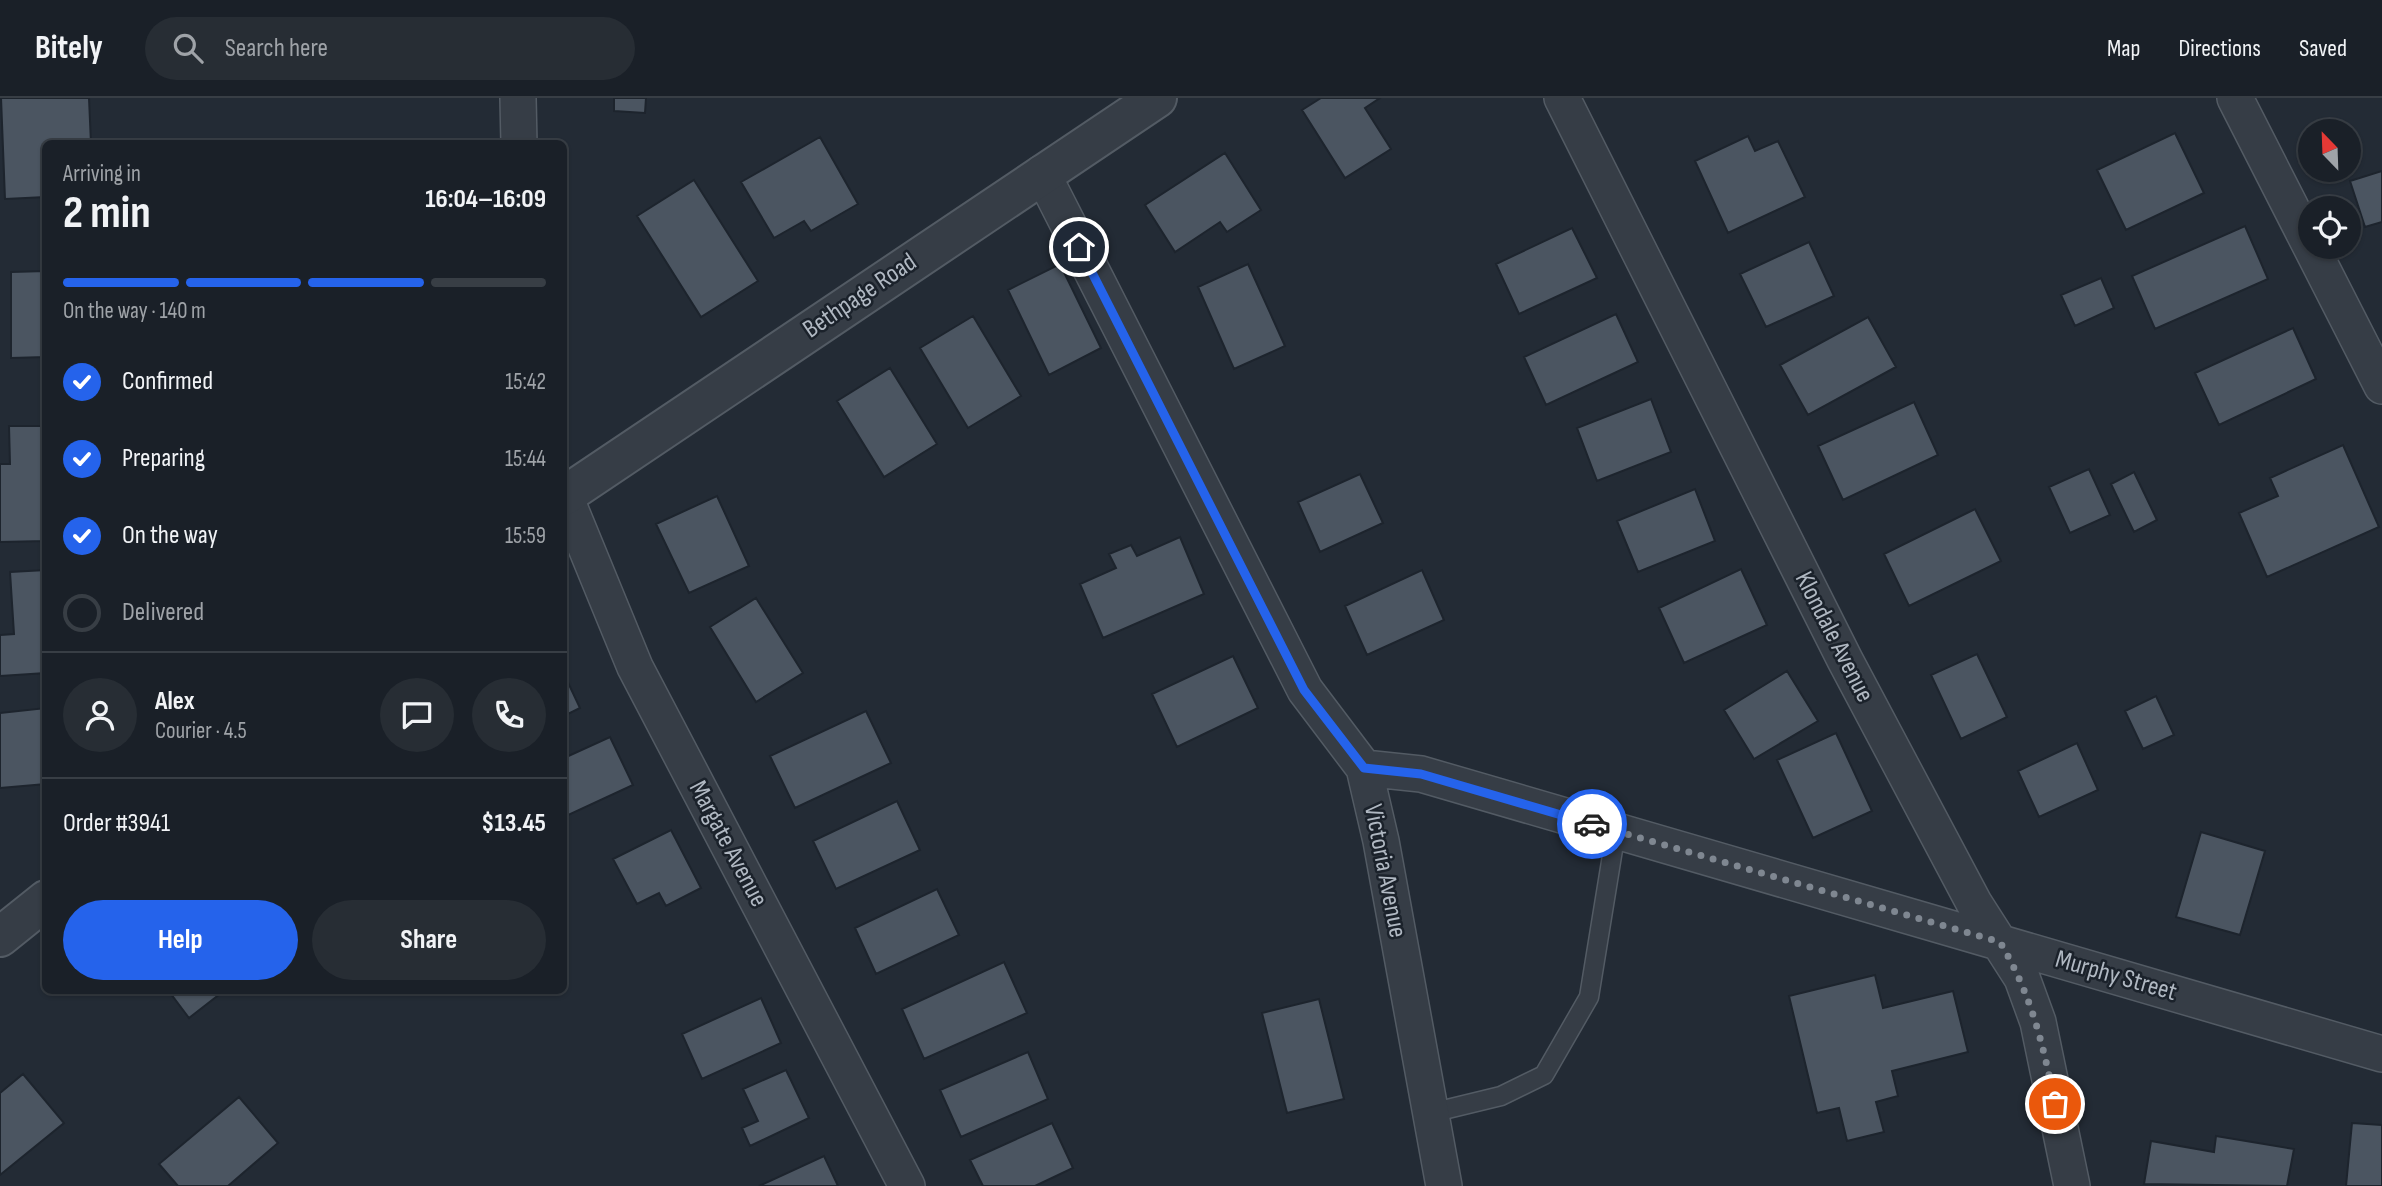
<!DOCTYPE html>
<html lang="en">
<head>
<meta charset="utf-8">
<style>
	body { margin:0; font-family:"Sofia Sans Condensed",sans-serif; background:#272d34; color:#f1f3f6; height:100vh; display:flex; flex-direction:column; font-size:26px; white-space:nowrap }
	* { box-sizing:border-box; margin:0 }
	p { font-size:23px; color:#9fa3a8 }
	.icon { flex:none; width:38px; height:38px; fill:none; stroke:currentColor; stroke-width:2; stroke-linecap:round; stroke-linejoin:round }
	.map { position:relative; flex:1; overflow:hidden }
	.details { position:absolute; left:42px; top:42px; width:525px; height:854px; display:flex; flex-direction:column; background:#1a2028; border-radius:10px; box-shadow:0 2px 5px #0004,0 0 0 2px #383e45 }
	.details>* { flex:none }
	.needle { width:46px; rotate:337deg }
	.tools { position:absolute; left:2298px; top:21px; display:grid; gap:14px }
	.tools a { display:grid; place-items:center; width:63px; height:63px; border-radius:50%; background:#1a2028; box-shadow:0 2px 5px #0004,0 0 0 2px #383e45; font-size:35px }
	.pin { position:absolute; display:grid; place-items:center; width:60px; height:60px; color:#fff; margin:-30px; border:4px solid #fff; border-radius:50%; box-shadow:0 2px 7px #0007 }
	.courier { position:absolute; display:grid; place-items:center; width:70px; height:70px; margin:-35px; border:5px solid #2563eb; border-radius:50%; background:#fff; color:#222; box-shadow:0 2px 9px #0007 }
	.overview em { font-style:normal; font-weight:700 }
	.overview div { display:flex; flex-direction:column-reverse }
	.overview { display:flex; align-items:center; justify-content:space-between; height:119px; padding:0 21px }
	h1 { font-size:46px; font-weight:700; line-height:52px }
	.bar { display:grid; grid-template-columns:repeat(4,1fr); gap:10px 7px; align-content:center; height:84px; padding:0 21px }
	.bar i { height:9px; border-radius:5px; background:#383e45 }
	.bar .active { background:#2563eb }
	.bar p { grid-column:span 4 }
	.line { display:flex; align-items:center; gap:18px; padding:0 21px; border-top:2px solid #383e45 }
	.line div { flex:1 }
	.round { display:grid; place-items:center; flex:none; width:74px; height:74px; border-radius:37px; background:#272d34 }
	ol { padding:0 21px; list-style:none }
	li { display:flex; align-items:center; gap:21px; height:77px }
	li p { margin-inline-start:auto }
	li .icon { padding:7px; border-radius:50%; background:#2563eb; color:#fff; stroke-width:4 }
	li:last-child { color:#9fa3a8 }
	li i { width:38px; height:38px; border:4px solid #383e45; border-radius:50% }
	.cta { display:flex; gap:14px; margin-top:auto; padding:14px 21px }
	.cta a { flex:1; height:80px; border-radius:42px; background:#2563eb; color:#fff; font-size:28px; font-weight:700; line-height:80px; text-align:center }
	.cta a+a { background:#272d34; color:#f1f3f6 }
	header { display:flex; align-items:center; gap:42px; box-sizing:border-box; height:98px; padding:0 35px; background:#1a2028; border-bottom:2px solid #383e45 }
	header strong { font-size:33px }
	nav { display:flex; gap:38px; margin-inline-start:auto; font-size:24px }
	.search { width:490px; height:63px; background:#272d34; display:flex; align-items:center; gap:18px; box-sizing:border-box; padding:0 24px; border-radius:38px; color:#9fa3a8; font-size:26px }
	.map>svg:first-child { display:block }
	.building { fill:#4b5561; stroke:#1d242d; stroke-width:2 }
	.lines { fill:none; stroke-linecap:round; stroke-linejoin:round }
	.service-casing { stroke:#535b64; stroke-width:21 }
	.minor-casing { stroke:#535b64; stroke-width:38 }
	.tertiary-casing { stroke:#535b64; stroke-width:42 }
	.service { stroke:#363d46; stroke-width:18 }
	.minor { stroke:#363d46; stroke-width:35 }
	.tertiary { stroke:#363d46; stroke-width:38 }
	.done { stroke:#7f8791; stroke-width:7; stroke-dasharray:0 12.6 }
	.route { stroke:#2563eb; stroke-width:9 }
	.labels { text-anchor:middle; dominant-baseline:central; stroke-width:5; stroke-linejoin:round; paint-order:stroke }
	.street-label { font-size:26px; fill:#b0b8c2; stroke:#1b222b }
</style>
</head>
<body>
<header>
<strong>Bitely</strong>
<div class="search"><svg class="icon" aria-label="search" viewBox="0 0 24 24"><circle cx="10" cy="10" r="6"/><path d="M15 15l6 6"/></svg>Search here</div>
<nav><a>Map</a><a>Directions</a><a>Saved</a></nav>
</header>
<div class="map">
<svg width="2382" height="1088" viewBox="0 0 2382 1088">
	<rect width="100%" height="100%" fill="#232b35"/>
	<!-- building -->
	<path class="building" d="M1,0h88l2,46h-45v53l-41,2z
		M614,0h32l-1,15 -31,-2z
		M1321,0h59l-15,10 26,41 -46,29 -43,-68z
		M2175,35l29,60 -78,37 -29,-60z
		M1748,38l7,15 23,-10 27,56 -77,36 -33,-72z
		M820,39l38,67 -47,27 -7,-10 -30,17 -33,-56z
		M1225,55l36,57 -34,22 -7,-10 -45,30 -30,-47z
		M2382,73v51l-17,5 -15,-46z
		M694,82l64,101 -57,36 -64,-101z
		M2245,128l23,53 -113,50 -23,-53z
		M1572,130l25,50 -78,36 -23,-50z
		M1809,144l25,54 -68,31 -26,-53z
		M1060,166l41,84 -52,27 -41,-85z
		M1248,166l37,82 -51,23 -36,-82z
		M46,173v86l-35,1v-86z
		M2101,180l13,30 -39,18 -14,-31z
		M1616,216l22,48 -92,43 -22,-48z
		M973,218l48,80 -53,32 -48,-80z
		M1868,219l28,50 -88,48 -28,-50z
		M2293,230l23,51 -97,46 -24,-52z
		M890,270l47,76 -53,33 -47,-76z
		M1651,301l20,53 -74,29 -20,-53z
		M1914,304l24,53 -95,45 -25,-54z
		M9,328h37v115l-46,1v-78h10z
		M2343,347l36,82 -112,50 -28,-64 39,-17 -8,-18z
		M2089,371l21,46 -40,18 -21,-46z
		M2134,374l23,48 -23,12 -23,-48z
		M1360,376l23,49 -63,29 -22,-50z
		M1695,391l20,52 -77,31 -21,-51z
		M717,398l32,70 -60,27 -33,-69z
		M1975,411l26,52 -92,45 -25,-52z
		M1180,439l24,57 -101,44 -23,-54 36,-16 -7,-14 22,-9 6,11z
		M1741,471l26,56 -83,38 -25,-55z
		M46,472v103l-46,3v-41l14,-1 -4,-62z
		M1422,472l22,50 -77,35 -22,-49z
		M756,500l47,75 -47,29 -46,-75z
		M1977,556l30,63 -46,22 -30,-64z
		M1233,558l25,52 -81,39 -25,-53z
		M1787,573l31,50 -64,38 -30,-49z
		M564,576l16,34 -16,8z
		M2156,598l18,39 -31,14 -18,-38z
		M46,610v76l-46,4v-75z
		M866,613l25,52 -96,45 -25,-52z
		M1836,635l36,78 -59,27 -36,-78z
		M610,639l23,48 -69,32v-59z
		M2077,645l21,47 -59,27 -21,-46z
		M897,703l23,49 -84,39 -23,-48z
		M671,732l30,58 -35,18 -7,-13 -22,11 -24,-45z
		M2201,734l64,19 -25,84 -64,-18z
		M937,791l22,46 -83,39 -21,-46z
		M1004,864l23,51 -103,46 -22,-50z
		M1875,877l8,33 70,-17 15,61 -76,19 6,25 -22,6 8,30 -37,9 -8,-33 -22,5 -28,-117z
		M168,892h57l-36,28z
		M761,900l20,45 -79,36 -20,-45z
		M1319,901l25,100 -57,14 -25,-100z
		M1028,954l20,47 -87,38 -21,-47z
		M786,972l23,48 -59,28 -8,-18 16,-7 -15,-32z
		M23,976l41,49 -64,52v-82z
		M239,999l39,46 -50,43h-50l-19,-22z
		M1052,1025l21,45 -38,18h-52l-13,-26z
		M2352,1025l30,2v61h-36z
		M2216,1038l78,13 -7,37 -143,-2 7,-43 63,11z
		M824,1058l14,30h-79z"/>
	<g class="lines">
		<defs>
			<path id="service" d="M1431,1015l70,-17 43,-21 45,-78 27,-166"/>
			<path id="minor" d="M518,0l1,46
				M1562,0l283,562 129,243 48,75 16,44 34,164
				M2235,0l147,288
				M1042,75l263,517 59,78 17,73 63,345
				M564,396l71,173 272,519
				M1364,670l57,6 961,280"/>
			<path id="tertiary" d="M564,398l593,-398
				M0,839l46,-37"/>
		</defs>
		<!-- service casing -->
		<use href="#service" class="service-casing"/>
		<!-- minor casing -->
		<use href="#minor" class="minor-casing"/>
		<!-- tertiary casing -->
		<use href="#tertiary" class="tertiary-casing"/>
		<!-- service -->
		<use href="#service" class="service"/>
		<!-- minor -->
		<use href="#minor" class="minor"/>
		<!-- tertiary -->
		<use href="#tertiary" class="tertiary"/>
	</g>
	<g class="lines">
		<!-- done -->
		<path class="done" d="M1592,726l408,118c32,54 43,102 55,162"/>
		<!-- route -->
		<path class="route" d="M1079,149l225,443 60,78 57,6 171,50"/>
	</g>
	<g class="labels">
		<!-- street labels -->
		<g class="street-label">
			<text transform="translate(860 198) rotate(-34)">Bethpage Road</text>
			<text transform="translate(1834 539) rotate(63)">Klondale Avenue</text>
			<text transform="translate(728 746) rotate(62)">Margate Avenue</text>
			<text transform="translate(1385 773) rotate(79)">Victoria Avenue</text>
			<text transform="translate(2116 878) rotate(16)">Murphy Street</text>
		</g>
	</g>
</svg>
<div class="tools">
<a><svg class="needle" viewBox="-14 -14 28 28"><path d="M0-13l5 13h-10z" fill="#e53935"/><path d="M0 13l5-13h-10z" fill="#9fa3a8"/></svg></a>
<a><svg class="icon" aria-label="locate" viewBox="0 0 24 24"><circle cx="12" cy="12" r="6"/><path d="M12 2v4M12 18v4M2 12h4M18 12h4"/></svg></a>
</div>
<div class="pin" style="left:2055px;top:1006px;background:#ea580c"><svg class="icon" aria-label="bag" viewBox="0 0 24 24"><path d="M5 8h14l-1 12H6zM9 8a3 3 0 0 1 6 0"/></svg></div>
<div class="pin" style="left:1079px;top:149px;background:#1f2937"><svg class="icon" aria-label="home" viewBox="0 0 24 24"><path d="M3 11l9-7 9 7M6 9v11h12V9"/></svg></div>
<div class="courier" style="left:1592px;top:726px"><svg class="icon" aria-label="car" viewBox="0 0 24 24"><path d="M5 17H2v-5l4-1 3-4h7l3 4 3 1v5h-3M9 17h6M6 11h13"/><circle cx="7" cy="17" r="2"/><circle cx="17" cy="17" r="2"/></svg></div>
<section class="details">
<div class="overview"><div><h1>2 min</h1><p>Arriving in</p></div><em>16:04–16:09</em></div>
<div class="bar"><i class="active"></i><i class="active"></i><i class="active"></i><i></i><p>On the way · 140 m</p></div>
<ol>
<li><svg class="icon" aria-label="check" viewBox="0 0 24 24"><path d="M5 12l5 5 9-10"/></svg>Confirmed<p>15:42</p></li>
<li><svg class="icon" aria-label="check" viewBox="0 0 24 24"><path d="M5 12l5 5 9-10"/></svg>Preparing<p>15:44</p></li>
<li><svg class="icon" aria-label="check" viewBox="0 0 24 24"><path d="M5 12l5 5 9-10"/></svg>On the way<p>15:59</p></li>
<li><i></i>Delivered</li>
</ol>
<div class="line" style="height:126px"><a class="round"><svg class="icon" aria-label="person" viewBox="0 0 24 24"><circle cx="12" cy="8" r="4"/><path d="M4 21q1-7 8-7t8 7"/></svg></a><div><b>Alex</b><p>Courier · 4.5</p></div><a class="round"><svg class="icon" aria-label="chat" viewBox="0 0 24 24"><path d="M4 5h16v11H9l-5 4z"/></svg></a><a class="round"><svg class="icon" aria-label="phone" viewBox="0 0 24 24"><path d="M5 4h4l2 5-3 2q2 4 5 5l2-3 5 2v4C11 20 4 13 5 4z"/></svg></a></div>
<div class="line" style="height:91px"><div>Order #3941</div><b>$13.45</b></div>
<div class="cta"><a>Help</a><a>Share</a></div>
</section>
</div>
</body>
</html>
